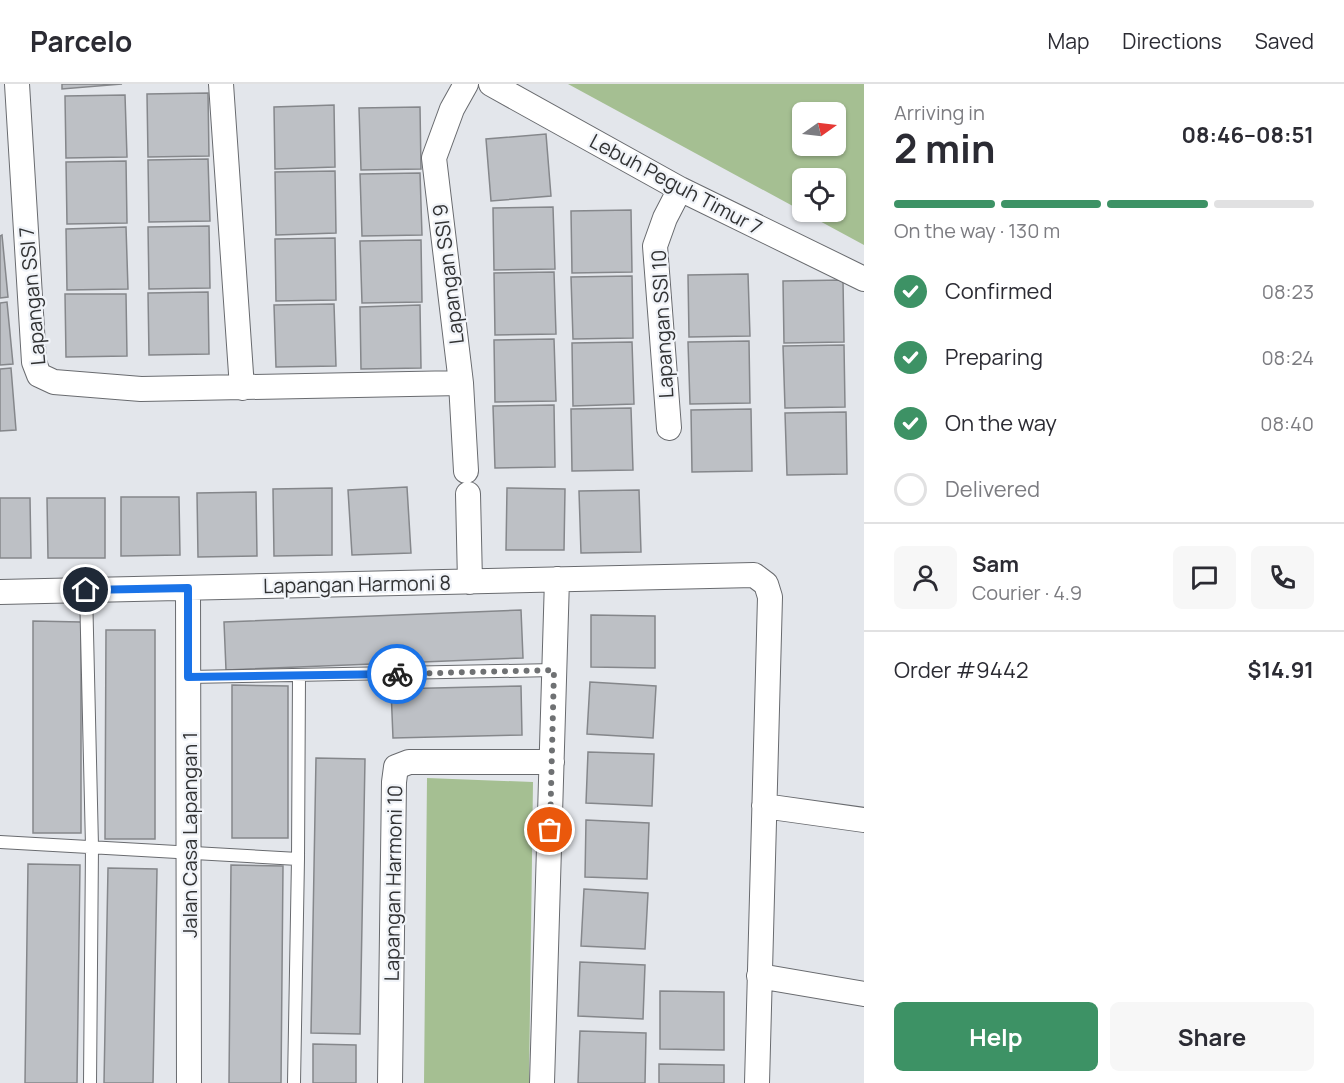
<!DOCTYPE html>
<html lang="en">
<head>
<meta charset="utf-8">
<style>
	body { margin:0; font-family:Manrope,sans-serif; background:#f7f7f7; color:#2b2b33; height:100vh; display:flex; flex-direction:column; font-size:22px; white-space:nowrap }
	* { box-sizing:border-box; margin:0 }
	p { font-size:20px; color:#7c7c81 }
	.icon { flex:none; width:33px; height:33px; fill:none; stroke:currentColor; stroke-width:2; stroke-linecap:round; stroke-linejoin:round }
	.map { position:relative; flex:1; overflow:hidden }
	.details { display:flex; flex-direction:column; background:#fff; width:480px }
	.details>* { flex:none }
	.needle { width:39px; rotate:76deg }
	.buttons { position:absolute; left:792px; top:18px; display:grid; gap:12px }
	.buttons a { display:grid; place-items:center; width:54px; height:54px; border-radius:9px; background:#fff; box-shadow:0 2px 4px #0004; font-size:30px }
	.pin { position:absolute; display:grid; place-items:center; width:51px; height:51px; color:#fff; margin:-26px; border:3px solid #fff; border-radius:50%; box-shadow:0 2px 6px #0007 }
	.courier { position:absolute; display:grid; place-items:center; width:60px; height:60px; margin:-30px; border:4px solid #1a73e8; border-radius:50%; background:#fff; color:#222; box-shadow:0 2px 8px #0007 }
	.headline em { font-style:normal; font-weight:700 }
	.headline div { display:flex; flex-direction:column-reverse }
	.headline { display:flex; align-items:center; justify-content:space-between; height:102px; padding:0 30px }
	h1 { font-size:39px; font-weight:700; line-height:45px }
	.bar { display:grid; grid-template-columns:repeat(4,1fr); gap:9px 6px; align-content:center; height:72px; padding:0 30px }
	.bar i { height:8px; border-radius:4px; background:#e1e1e2 }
	.bar .selected { background:#3d9265 }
	.bar p { grid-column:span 4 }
	.line { display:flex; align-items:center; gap:15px; padding:0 30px; border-top:2px solid #e1e1e2 }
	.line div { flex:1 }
	.round { display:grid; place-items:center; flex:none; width:63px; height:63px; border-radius:9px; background:#f7f7f7 }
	ol { padding:0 30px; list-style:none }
	li { display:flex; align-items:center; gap:18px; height:66px }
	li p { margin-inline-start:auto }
	li .icon { padding:6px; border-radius:50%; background:#3d9265; color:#fff; stroke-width:4 }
	li:last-child { color:#7c7c81 }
	li i { width:33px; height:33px; border:3px solid #e1e1e2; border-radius:50% }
	.cta { display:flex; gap:12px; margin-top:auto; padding:12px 30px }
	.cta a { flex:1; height:69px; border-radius:9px; background:#3d9265; color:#fff; font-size:24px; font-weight:700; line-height:69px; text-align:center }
	.cta a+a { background:#f7f7f7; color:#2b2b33 }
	header { display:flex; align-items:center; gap:36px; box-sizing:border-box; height:84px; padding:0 30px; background:#fff; border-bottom:2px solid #e1e1e2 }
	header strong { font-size:28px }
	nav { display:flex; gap:33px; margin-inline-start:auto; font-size:21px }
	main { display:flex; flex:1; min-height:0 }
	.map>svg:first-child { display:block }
	.green { fill:#a5bf92; fill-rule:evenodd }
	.building { fill:#bdc0c5; stroke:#85878b; stroke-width:1.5 }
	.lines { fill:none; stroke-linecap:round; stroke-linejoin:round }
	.lane-casing { stroke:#696b6f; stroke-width:14 }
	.street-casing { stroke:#696b6f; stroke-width:26 }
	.lane { stroke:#fff; stroke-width:12 }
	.street { stroke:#fff; stroke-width:24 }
	.done { stroke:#6f7173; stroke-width:6; stroke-dasharray:0 10.8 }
	.route { stroke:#1a73e8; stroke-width:8 }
	.labels { text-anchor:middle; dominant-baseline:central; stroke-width:4.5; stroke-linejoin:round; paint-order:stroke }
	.street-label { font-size:20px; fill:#313233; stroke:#f0f3f8 }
</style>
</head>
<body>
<header>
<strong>Parcelo</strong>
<nav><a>Map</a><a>Directions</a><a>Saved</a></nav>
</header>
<main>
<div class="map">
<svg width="864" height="999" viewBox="0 0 864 999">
	<rect width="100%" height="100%" fill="#e3e6eb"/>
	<!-- green -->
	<path class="green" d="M568,0h296v161l-61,-33h33v-34h-34v33zM802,28h34v34h-34z
		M427,694l106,4 -4,301h-105z"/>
	<!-- building -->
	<path class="building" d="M62,0h60l-60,5z
		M208,9l1,63 -61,1 -1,-63z
		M125,11l2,62 -61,1 -1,-62z
		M334,21l1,62 -60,2 -1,-62z
		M420,23l1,62 -60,1 -2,-62z
		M546,50l5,62 -60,5 -5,-62z
		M208,75l2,62 -61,1 -1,-62z
		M126,77l1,62 -60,1 -1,-62z
		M335,87l1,62 -60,2 -1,-63z
		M420,89l2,62 -60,1 -2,-62z
		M553,123l2,62 -61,1 -1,-62z
		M631,126l1,62 -60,1 -1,-62z
		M209,142l1,62 -61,1 -1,-62z
		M126,143l2,62 -61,1 -1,-61z
		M2,151l6,62 -8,1v-62z
		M335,154l1,62 -60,1 -1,-62z
		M421,156l1,62 -60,1 -2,-62z
		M554,188l2,62 -61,1 -1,-62z
		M748,190l2,62 -61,1 -1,-62z
		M632,192l1,62 -60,1 -2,-62z
		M843,196l1,62 -60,1 -1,-62z
		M208,208l1,62 -60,1 -1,-62z
		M65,210h61l1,62 -61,1z
		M7,218l6,62 -13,1v-62z
		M334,220l2,62 -60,1 -2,-62z
		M420,221l1,63 -60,1 -1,-62z
		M554,255l2,62 -61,1 -1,-62z
		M749,257l1,62 -60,1 -2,-62z
		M632,258l2,62 -61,2 -1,-63z
		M844,261l1,62 -60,1 -2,-62z
		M11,284l5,62 -16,1v-62z
		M554,321l1,62 -60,1 -2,-62z
		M631,324l2,62 -61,1 -1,-62z
		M751,325l1,62 -60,1 -1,-62z
		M846,328l1,62 -60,1 -2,-62z
		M407,403l4,66 -59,2 -4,-65z
		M332,404v67l-58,1 -1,-67z
		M507,404l58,1 -1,61h-58z
		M639,406l2,62 -60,1 -2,-62z
		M256,408l1,64 -59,1 -1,-64z
		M121,413h58l1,58 -59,1z
		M0,414h30l1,60h-31z
		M47,414h58v60h-57z
		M521,526l2,48 -297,12 -2,-48z
		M591,531l64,1v52l-64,-1z
		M33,537l48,1v211h-48z
		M106,546h49v209h-50z
		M590,598l66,4 -3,52 -66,-4z
		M232,601l56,1v152h-56z
		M521,602l1,49 -129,3 -2,-49z
		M588,668l66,2 -2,52 -66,-3z
		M316,674l49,1 -5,275 -49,-1z
		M586,736l63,3 -2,56 -62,-2z
		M28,780l52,1 -3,218h-52z
		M231,781l52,1 -2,217h-52z
		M108,784l49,1 -4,214h-49z
		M584,805l64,4 -3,56 -64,-3z
		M580,878l65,3 -2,54 -65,-3z
		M660,907l64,1v58l-64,-1z
		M580,947l66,2 -1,50h-67z
		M313,960l43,1v38h-43z
		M659,980l65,1v18h-65z"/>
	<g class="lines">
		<defs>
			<path id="lane" d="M86,506l6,256 -2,237
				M188,593l366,-7
				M0,758l298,17
				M294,999l4,-224 1,-183"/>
			<path id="street" d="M17,0l17,278 5,13 15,7 87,7 320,-6
				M221,0l21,304
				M491,0l189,105 184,90
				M669,344l-14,-182 10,-28 15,-29
				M466,387l-5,-88 -27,-225 18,-49 14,-25
				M468,410l2,88
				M188,504l1,495
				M0,508l754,-17 12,9 4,13 -13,486
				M764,722l100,14
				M759,892l105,18
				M390,999l4,-301 2,-15 13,-5h143
				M542,999l15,-504"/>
		</defs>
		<!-- lane casing -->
		<use href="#lane" class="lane-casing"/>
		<!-- street casing -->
		<use href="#street" class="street-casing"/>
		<!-- lane -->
		<use href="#lane" class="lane"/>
		<!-- street -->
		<use href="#street" class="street"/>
	</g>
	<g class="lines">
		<!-- done -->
		<path class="done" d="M397,590l157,-4 -4,160"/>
		<!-- route -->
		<path class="route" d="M86,506l102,-2v89l209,-3"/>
	</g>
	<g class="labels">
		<!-- street labels -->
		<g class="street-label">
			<text transform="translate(676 100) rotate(28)">Lebuh Peguh Timur 7</text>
			<text transform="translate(448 190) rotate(-97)">Lapangan SSI 9</text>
			<text transform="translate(32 212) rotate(-95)">Lapangan SSI 7</text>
			<text transform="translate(662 240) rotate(-93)">Lapangan SSI 10</text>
			<text transform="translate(357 500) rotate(-1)">Lapangan Harmoni 8</text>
			<text transform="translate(189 751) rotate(-90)">Jalan Casa Lapangan 1</text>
			<text transform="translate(393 799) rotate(-89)">Lapangan Harmoni 10</text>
		</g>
	</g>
</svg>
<div class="buttons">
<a><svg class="needle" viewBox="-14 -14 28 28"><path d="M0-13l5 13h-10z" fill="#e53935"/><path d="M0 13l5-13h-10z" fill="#7c7c81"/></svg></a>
<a><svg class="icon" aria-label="locate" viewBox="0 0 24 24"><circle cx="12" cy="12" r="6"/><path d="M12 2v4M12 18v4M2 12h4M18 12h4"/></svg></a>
</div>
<div class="pin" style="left:550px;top:746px;background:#ea580c"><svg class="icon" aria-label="bag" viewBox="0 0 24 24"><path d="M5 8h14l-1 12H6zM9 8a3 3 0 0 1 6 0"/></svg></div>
<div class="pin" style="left:86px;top:506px;background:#1f2937"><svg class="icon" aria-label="home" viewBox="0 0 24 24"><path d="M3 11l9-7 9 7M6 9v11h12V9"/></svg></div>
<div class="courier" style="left:397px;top:590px"><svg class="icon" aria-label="bike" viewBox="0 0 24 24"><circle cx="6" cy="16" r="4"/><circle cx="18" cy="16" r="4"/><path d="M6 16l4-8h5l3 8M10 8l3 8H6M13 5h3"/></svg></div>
</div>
<section class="details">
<div class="headline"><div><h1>2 min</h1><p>Arriving in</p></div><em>08:46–08:51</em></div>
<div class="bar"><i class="selected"></i><i class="selected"></i><i class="selected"></i><i></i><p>On the way · 130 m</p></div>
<ol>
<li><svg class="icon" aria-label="check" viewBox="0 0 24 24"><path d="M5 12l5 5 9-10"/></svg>Confirmed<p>08:23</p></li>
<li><svg class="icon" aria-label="check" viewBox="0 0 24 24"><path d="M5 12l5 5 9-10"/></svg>Preparing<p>08:24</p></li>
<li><svg class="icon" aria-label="check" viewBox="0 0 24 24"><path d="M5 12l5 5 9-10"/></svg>On the way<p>08:40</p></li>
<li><i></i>Delivered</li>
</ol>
<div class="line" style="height:108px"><a class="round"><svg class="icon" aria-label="person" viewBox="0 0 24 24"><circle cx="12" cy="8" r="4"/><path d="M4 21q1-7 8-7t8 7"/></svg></a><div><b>Sam</b><p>Courier · 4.9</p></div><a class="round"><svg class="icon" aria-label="chat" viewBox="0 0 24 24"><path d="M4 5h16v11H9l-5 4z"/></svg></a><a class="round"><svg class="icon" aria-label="phone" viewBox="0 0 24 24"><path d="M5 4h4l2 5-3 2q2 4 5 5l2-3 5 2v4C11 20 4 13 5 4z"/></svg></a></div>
<div class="line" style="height:78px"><div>Order #9442</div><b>$14.91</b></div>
<div class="cta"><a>Help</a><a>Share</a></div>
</section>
</main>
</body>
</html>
